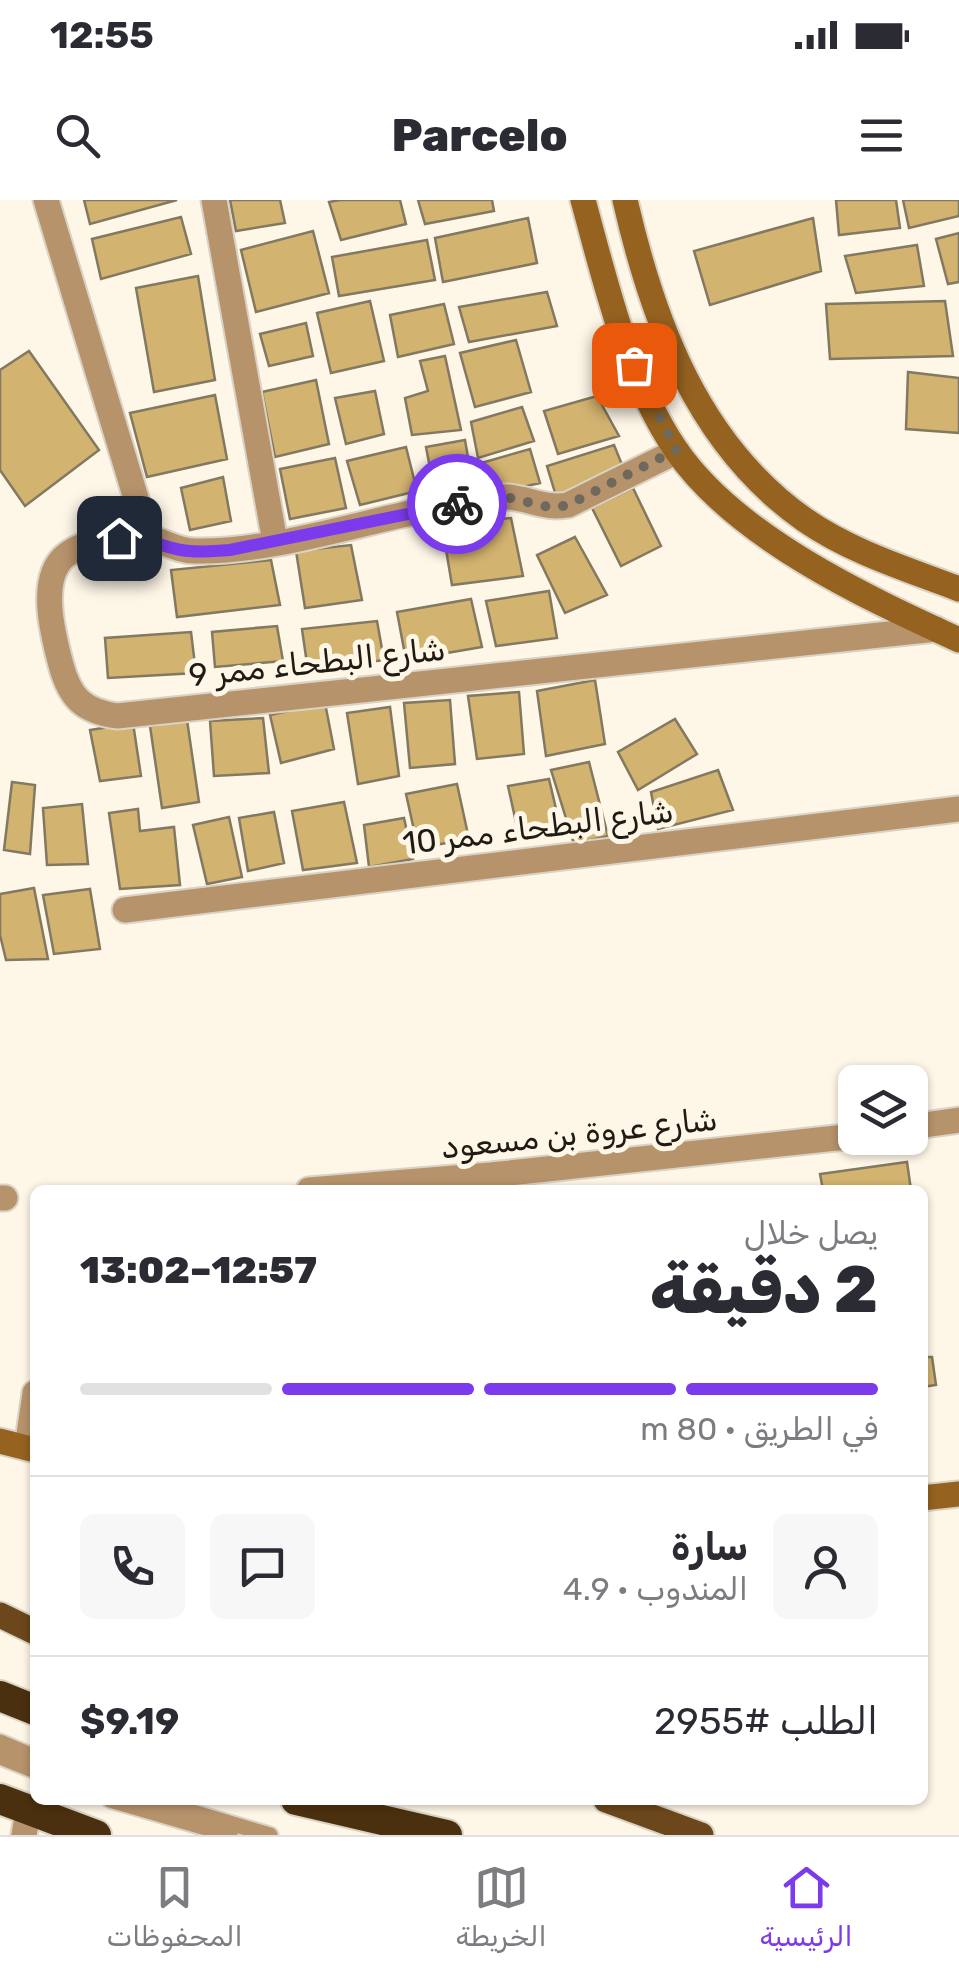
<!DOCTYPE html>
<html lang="ar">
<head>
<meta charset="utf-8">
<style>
	body { margin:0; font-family:Rubik,Cairo,sans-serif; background:#f7f7f7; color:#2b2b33; direction:rtl; height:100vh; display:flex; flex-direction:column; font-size:38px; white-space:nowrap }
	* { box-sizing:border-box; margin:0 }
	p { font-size:32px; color:#7c7c81 }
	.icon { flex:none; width:55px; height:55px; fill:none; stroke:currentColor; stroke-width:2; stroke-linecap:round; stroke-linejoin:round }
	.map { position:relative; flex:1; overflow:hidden; direction:ltr }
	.side { position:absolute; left:30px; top:985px; width:898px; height:620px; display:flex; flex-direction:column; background:#fff; border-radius:15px; box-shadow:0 2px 8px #0004; direction:rtl }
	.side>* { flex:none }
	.fabs { position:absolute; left:838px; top:865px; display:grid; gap:20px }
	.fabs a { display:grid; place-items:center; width:90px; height:90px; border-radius:15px; background:#fff; box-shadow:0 2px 8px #0004; font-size:50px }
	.pin { position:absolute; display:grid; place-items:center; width:85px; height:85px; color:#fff; margin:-42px; border-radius:20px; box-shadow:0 5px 15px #0006 }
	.courier { position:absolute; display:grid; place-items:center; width:100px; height:100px; margin:-50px; border:8px solid #7c3aed; border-radius:50%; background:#fff; color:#222; box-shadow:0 2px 12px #0007 }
	.headline em { font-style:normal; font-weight:800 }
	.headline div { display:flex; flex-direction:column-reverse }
	.headline { display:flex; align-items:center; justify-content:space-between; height:170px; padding:0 50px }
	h1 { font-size:65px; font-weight:800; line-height:75px }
	.bar { display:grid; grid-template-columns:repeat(4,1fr); gap:15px 10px; align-content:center; height:120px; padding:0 50px }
	.bar i { height:12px; border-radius:8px; background:#e1e1e2 }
	.bar .active { background:#7c3aed }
	.bar p { grid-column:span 4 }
	.line { display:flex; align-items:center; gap:25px; padding:0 50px; border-top:2px solid #e1e1e2 }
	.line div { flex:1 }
	.round { display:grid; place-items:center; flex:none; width:105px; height:105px; border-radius:15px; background:#f7f7f7 }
	.status { display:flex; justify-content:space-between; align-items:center; height:70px; padding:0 50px; background:#fff; direction:ltr }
	.status svg { height:28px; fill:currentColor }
	header { display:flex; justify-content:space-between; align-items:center; height:130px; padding:0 50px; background:#fff; font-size:45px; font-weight:800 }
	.dock { display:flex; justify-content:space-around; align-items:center; height:140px; border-top:2px solid #e1e1e2; background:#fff; font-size:28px; color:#7c7c81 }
	.dock a { display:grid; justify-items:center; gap:5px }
	.dock .active { color:#7c3aed }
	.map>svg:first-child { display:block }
	.building { fill:#d3b370; stroke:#837860; stroke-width:2.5 }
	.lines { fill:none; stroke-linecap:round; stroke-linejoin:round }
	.lane-casing { stroke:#dad3c5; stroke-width:19 }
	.street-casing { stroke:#dad3c5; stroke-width:29 }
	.secondary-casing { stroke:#dad3c5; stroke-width:29 }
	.primary-casing { stroke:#dad3c5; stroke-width:29 }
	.highway-casing { stroke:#dad3c5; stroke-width:34 }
	.lane { stroke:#b7936c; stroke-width:15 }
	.street { stroke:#b7936c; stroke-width:25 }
	.secondary { stroke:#966220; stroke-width:25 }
	.primary { stroke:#6c471b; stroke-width:25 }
	.highway { stroke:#4b300f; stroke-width:30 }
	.done { stroke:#6e685d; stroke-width:10; stroke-dasharray:0 18 }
	.route { stroke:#7c3aed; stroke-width:12 }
	.labels { text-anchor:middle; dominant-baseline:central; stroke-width:10; stroke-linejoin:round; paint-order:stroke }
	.street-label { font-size:32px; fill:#201b12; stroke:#fef6e7 }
</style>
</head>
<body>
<div class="status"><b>12:55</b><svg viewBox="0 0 49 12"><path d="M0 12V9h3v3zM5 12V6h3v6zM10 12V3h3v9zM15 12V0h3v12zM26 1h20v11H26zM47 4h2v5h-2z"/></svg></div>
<header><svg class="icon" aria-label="menu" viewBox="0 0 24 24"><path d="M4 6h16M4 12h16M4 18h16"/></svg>Parcelo<svg class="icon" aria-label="search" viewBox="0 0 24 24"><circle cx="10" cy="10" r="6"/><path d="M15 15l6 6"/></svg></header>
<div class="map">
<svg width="959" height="1635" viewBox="0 0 959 1635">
	<rect width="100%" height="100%" fill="#fef6e7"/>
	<!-- building -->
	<path class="building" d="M84,0h93l-87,24z
		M230,0h50l5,23 -49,8z
		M340,0h60l6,24 -65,16 -12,-38z
		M418,0h74l2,11 -69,13z
		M836,0h60l4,28 -61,7z
		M903,0h56v16l-50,12z
		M181,17l10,37 -90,25 -9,-40z
		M528,18l9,45 -94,19 -8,-44z
		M813,18l8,53 -111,34 -16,-54z
		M313,31l16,62 -73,19 -15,-62z
		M959,33v49l-11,2 -12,-45z
		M427,40l8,40 -96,16 -7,-39z
		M917,45l7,41 -68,7 -11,-37z
		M198,76l17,104 -61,12 -18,-104z
		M547,92l10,34 -88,16 -10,-35z
		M370,101l14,60 -53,12 -14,-60z
		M945,101l8,55 -123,3 -4,-55z
		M444,104l10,40 -56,13 -8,-42z
		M306,123l7,33 -44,10 -9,-32z
		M516,140l15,52 -56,15 -15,-54z
		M29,151l70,99 -74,56 -25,-36v-100z
		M445,156l16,74 -49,5 -7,-37 23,-7 -8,-30z
		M908,172l51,6v55l-53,-4z
		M316,180l13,64 -54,13 -13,-65z
		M375,191l9,43 -38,10 -11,-46z
		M215,195l12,64 -80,18 -17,-64z
		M597,196l22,40 -61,18 -14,-43z
		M522,207l12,34 -56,17 -7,-36z
		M465,240l9,52 -38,7 -10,-52z
		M614,245l11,27 -69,24 -9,-30z
		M406,247l11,44 -57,14 -13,-44z
		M530,249l10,34 -49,11 -10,-31z
		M335,258l11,50 -56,11 -10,-50z
		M223,277l8,44 -41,9 -9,-42z
		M633,288l28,58 -40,20 -29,-58z
		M511,318l12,58 -71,9 -10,-59z
		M575,337l32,58 -42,18 -28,-58z
		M351,345l11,55 -57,8 -9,-57z
		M271,360l9,45 -103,12 -6,-47z
		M549,391l8,47 -61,8 -10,-45z
		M471,399l11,48 -76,13 -9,-48z
		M377,421l7,39 -76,11 -6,-42z
		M277,426l6,35 -68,6 -3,-35z
		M191,432l5,41 -88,5 -3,-40z
		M595,480l10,64 -59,12 -9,-65z
		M519,492l5,62 -47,5 -9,-63z
		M450,500l5,64 -45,4 -6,-65z
		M325,503l9,46 -53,14 -11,-48z
		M390,507l9,69 -41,8 -11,-71z
		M263,518l6,55 -55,3 -4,-55z
		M675,519l22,35 -59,36 -20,-38z
		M187,520l12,82 -37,6 -12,-82z
		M133,523l8,53 -41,5 -10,-51z
		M589,562l19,74 -34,8 -23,-74z
		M718,570l15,40 -75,19 -7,-37z
		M549,579l12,51 -42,6 -11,-50z
		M12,582l23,3 -5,69 -26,-4z
		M457,584l12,55 -51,9 -12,-54z
		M344,602l13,61 -54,7 -11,-59z
		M82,604l6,60 -41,1 -4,-57z
		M138,609l2,22 34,-4 6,58 -60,4 -11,-76z
		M274,612l10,51 -36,8 -9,-53z
		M229,617l13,60 -35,7 -14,-59z
		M404,618l9,41 -44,8 -5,-42z
		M34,688l14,71 -42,1 -6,-25v-41z
		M90,689l10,60 -46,5 -11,-59z
		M907,962l4,28h-88l-3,-16z
		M922,1129l4,28h6l4,28 -14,2z"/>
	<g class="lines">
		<defs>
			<path id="lane" d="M0,1542l35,15
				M0,1557l35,14
				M110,1600l120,35
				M152,1600l118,35"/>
			<path id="street" d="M46,0l102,338
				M214,0l61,342
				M677,251l-109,54c-23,4 -38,-6 -60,-8 -14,-1 -30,4 -45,6 -84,12 -184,50 -268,48 -19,0 -32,-11 -50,-14 -23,-3 -62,4 -80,19 -27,23 -12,79 -4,109 9,33 22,46 56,51l819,-87
				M125,710l834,-101
				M910,927l49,-7
				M309,990l182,-15 364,-39
				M0,998h5
				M27,1248l8,-55
				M24,1635l4,-24"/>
			<path id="secondary" d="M583,0c23,84 44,177 93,250 60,87 189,147 283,190
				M625,0c28,122 73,245 180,320 46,32 102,49 154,69
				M0,1241l35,9
				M922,1298l37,-4"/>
			<path id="primary" d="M0,1415l35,17
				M606,1600l95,35"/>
			<path id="highway" d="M0,1496l35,14
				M0,1599l96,36
				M296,1600l151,35"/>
		</defs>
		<!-- lane casing -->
		<use href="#lane" class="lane-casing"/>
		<!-- street casing -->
		<use href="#street" class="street-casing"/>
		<!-- secondary casing -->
		<use href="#secondary" class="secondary-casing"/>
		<!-- primary casing -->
		<use href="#primary" class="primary-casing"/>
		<!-- highway casing -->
		<use href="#highway" class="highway-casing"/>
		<!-- lane -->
		<use href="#lane" class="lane"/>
		<!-- street -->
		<use href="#street" class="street"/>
		<!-- secondary -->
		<use href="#secondary" class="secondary"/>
		<!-- primary -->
		<use href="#primary" class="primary"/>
		<!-- highway -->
		<use href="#highway" class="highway"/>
	</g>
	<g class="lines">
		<!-- done -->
		<path class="done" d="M457,304l49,-7 47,11 15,-3 108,-55 -42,-85"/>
		<!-- route -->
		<path class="route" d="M119,338c27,-3 38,8 62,12 16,3 33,1 49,0l227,-46"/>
	</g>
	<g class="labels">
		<!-- street labels -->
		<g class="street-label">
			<text transform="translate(317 462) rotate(-6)">شارع البطحاء ممر 9</text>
			<text transform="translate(538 627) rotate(-7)">شارع البطحاء ممر 10</text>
			<text transform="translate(579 933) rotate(-6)">شارع عروة بن مسعود</text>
		</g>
	</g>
</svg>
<div class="fabs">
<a><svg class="icon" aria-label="layers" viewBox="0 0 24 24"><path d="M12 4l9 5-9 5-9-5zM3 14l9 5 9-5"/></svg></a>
</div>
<div class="pin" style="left:634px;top:165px;background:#ea580c"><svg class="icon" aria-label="bag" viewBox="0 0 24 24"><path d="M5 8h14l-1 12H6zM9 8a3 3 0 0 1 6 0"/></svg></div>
<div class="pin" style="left:119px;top:338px;background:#1f2937"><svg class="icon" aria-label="home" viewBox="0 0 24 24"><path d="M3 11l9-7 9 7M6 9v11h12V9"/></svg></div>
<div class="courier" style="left:457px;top:304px"><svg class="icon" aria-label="bike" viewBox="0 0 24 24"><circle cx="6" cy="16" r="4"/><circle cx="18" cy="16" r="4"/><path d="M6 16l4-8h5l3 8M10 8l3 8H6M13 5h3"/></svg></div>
<section class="side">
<div class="headline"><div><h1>2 دقيقة</h1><p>يصل خلال</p></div><em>12:57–13:02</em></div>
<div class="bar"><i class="active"></i><i class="active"></i><i class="active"></i><i></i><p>في الطريق · 80 m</p></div>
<div class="line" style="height:180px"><a class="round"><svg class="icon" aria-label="person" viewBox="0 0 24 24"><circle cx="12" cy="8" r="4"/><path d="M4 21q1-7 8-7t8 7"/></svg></a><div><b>سارة</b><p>المندوب · 4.9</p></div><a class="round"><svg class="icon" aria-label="chat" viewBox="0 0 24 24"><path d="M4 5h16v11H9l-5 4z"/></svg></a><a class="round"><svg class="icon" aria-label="phone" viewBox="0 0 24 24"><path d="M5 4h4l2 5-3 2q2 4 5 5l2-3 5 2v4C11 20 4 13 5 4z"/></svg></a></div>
<div class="line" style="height:130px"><div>الطلب #2955</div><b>$9.19</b></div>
</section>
</div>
<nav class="dock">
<a class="active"><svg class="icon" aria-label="home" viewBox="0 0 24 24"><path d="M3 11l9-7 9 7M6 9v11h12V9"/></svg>الرئيسية</a>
<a><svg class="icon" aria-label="map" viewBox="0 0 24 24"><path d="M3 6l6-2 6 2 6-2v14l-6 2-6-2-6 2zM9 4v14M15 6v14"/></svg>الخريطة</a>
<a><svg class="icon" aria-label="saved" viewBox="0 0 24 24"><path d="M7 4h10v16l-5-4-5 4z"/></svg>المحفوظات</a>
</nav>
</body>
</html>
